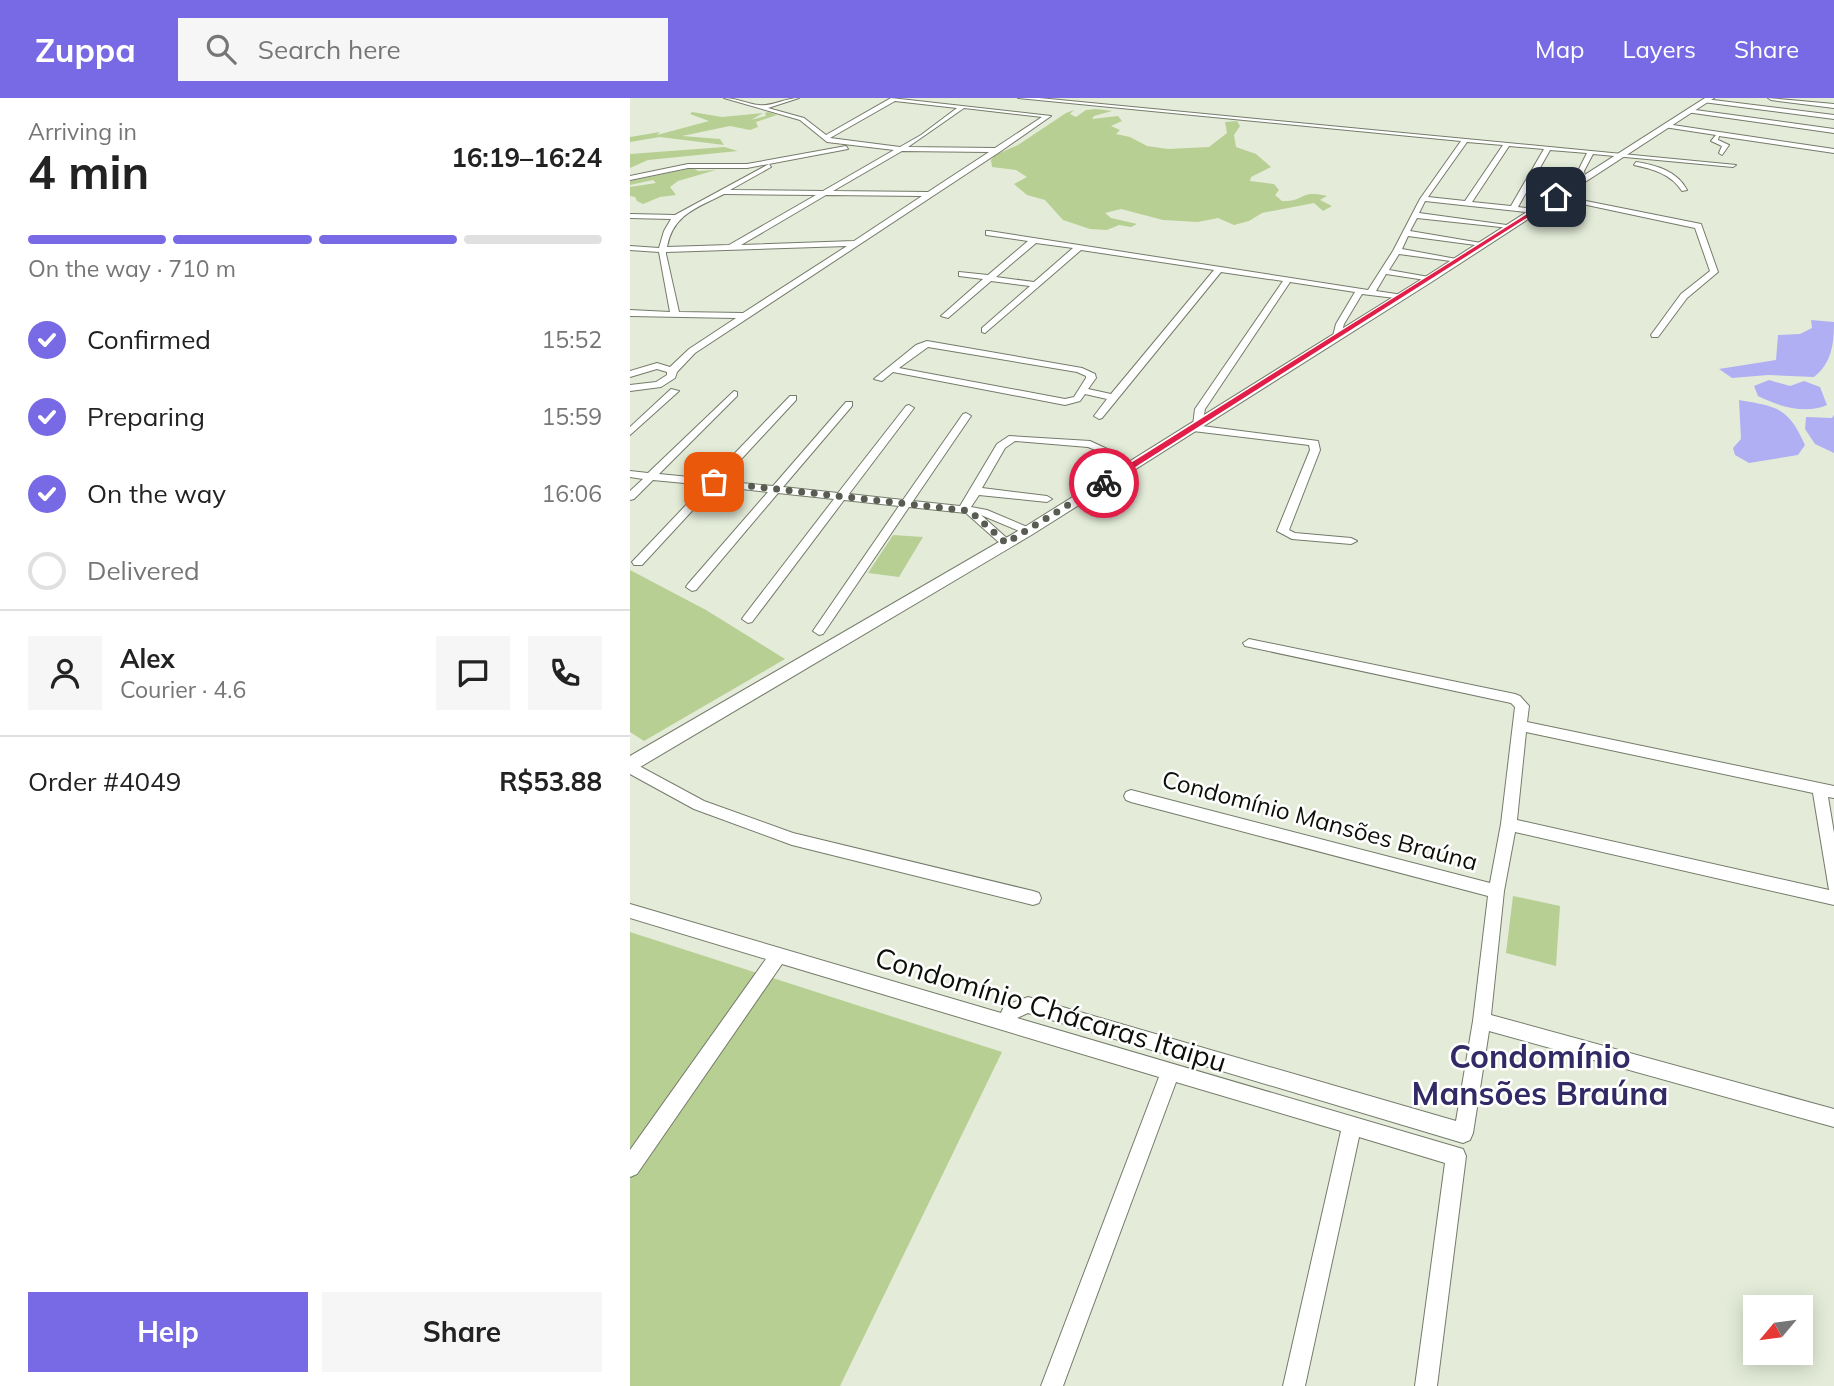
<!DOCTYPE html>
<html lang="en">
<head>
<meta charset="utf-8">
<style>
	body { margin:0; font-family:Mulish,sans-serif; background:#f6f6f6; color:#222; height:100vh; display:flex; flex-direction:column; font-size:26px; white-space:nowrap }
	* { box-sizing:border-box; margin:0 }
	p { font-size:23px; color:#767676 }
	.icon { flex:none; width:38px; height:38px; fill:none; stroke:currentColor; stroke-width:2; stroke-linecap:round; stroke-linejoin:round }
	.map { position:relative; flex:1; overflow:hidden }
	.details { display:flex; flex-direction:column; background:#fff; width:630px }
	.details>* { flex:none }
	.needle { width:46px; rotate:241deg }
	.buttons { position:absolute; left:1113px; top:1197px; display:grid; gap:14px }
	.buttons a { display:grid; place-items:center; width:70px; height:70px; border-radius:0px; background:#fff; box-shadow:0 4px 18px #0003; font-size:35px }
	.pin { position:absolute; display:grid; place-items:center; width:60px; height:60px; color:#fff; margin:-30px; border-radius:14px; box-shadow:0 4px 10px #0006 }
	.courier { position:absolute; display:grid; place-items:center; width:70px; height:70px; margin:-35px; border:5px solid #e11d48; border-radius:50%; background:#fff; color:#222; box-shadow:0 2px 9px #0007 }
	.overview em { font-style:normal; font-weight:700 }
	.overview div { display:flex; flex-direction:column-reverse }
	.overview { display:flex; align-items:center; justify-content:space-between; height:119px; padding:0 28px }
	h1 { font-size:46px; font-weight:700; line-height:52px }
	.bar { display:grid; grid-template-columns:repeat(4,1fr); gap:10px 7px; align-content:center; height:84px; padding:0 28px }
	.bar i { height:9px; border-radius:5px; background:#e0e0e0 }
	.bar .active { background:#786ae5 }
	.bar p { grid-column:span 4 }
	.line { display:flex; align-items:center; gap:18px; padding:0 28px; border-top:2px solid #e0e0e0 }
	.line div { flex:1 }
	.round { display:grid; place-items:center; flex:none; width:74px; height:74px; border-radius:0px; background:#f6f6f6 }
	ol { padding:0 28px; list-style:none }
	li { display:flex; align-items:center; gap:21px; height:77px }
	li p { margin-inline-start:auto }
	li .icon { padding:7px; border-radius:50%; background:#786ae5; color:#fff; stroke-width:4 }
	li:last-child { color:#767676 }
	li i { width:38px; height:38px; border:4px solid #e0e0e0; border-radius:50% }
	.button { display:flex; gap:14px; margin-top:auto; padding:14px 28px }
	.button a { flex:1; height:80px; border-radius:0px; background:#786ae5; color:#fff; font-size:28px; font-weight:700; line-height:80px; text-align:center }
	.button a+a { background:#f6f6f6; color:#222 }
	header { display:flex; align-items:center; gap:42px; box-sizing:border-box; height:98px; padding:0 35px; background:#786ae5; color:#fff }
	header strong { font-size:33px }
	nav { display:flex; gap:38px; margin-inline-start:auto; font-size:24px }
	.search { width:490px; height:63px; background:#f6f6f6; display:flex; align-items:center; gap:18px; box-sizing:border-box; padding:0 24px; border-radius:0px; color:#767676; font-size:26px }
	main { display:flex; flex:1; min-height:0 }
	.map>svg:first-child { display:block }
	.green { fill:#b7cf93 }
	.water { fill:#b0aff3 }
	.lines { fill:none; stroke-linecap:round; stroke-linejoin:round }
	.minor-casing { stroke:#747b6a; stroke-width:2 }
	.tertiary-casing { stroke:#747b6a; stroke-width:2 }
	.minor { fill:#fff; fill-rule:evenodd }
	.tertiary { fill:#fff; fill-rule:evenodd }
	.route { fill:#e11d48 }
	.done { stroke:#585c51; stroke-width:7; stroke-dasharray:0 12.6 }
	.labels { text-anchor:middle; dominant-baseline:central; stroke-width:5; stroke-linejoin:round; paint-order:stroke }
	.street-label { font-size:24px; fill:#0c0e08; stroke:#fff }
	.near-street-label { font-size:28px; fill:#0c0e08; stroke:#fff }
	.near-neighbourhood-label { font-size:32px; font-weight:bold; fill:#312a65; stroke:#fff }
</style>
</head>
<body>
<header>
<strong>Zuppa</strong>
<div class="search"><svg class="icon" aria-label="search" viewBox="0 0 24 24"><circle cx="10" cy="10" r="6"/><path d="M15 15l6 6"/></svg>Search here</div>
<nav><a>Map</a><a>Layers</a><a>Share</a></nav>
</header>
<main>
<section class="details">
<div class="overview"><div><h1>4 min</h1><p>Arriving in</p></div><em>16:19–16:24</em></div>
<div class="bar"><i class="active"></i><i class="active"></i><i class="active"></i><i></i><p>On the way · 710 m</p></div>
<ol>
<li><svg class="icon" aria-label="check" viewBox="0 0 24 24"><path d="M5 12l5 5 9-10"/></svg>Confirmed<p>15:52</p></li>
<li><svg class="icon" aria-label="check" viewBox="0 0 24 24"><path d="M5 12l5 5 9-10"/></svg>Preparing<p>15:59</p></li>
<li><svg class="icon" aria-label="check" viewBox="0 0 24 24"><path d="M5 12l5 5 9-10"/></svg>On the way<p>16:06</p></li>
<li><i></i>Delivered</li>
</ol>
<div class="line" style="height:126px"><a class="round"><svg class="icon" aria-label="person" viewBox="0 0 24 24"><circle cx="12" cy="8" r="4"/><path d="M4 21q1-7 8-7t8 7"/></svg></a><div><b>Alex</b><p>Courier · 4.6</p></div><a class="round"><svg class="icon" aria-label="chat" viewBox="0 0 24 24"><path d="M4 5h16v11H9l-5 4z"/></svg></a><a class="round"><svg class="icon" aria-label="phone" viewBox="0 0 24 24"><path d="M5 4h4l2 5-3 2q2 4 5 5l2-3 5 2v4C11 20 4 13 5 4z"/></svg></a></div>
<div class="line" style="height:91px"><div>Order #4049</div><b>R$53.88</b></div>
<div class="button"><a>Help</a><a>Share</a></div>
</section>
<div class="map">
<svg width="1204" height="1288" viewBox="0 0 1204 1288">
	<rect width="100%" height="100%" fill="#e4ecd9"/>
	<!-- green -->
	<path class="green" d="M466,11l16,2 -18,5 -2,3 26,-3 4,5 -11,5 9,4 -4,4 14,3 17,9 21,3 41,-2 18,-14 -2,-11 12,-1 3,5 -6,9 2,12 20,7 15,13 -20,10 -1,4 24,3 5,6 -4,5 7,6c23,1 17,-12 45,-5l-7,4 12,6 -9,5 -9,-8 -52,10 -13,8 -15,4 -16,-7 -20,4 -35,-2 -42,-11 -16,4 6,5 26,6 -6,3 -12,-2 -12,5 -17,-1 -27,-9 -18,-20 -18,-5 -13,-11 13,-7 -11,-7 -24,-3 -1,-7 4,-5 23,-10 48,-32 8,-3 -4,4 6,3 10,-7z
		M62,14l30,5 41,-4 -12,7 15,-4 -1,-3 3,-1 9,3 -21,7 2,5 -8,3 -20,-4 -48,10 38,3 4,6 -64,-8 -30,5v-5l30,-5 -3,3 52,-14 -19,-7z
		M94,49l14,4 -90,9 -18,8v-14z
		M63,70l5,3 18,-1 -38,11 -8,6 6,8 -16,2 -17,7 -6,-3 -2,-4 -5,-1v-9l26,-4 -3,-3 -23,5v-4z
		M263,437l30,2 -24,40 -31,-4z
		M0,472l76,40 79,49 -141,82 -14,-9z
		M883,798l47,10 -4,60 -50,-13z
		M0,834l372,120 -162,334h-210z"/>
	<!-- water -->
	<path class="water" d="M1181,222l23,2c0,21 -2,41 -20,55l-46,-2 -36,3 -13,-9 57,-9 2,-25 22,-1 12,-6z
		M1139,282l21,6 14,-5 16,6 7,18c-22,10 -49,1 -69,-9l-4,-10z
		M1109,302c39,7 49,7 66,45l-7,10 -49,8 -14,-8 -2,-7 8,-9z
		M1204,317v38l-19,-9 -10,-15 1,-12 26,1z"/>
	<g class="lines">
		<defs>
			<path id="minor" d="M94,0c13,0 23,6 35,7 12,2 26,-7 40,-7l-31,10 36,10 22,17 65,-37 160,18 -50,35 -306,202 -18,19 -2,6 -14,9 -31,4v-6l26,-3 11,-7v-3l-10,-3 -27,8v-6l27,-8 13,4 19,-18 47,-31 -106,-2v-6l40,2 -11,-60 -29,-2v-4l29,2 5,-17 7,-12 -41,-1v-4l45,1 94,-51 2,3 -41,23 93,1 71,-41 -67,-8 -27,-22zM265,3l62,7 -36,27 -21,12 -70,-9zM334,10l78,9 -47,31 -87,-1zM272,53l87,1 -61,40 -95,-1zM94,96h2l90,1 -87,50 -62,2c6,-33 30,-39 57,-53zM196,97l96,1 -68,45 -113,4zM217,148l-104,67 -64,-1 -13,-58v-2z
				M388,0h21l697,67 -3,2 -140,-13 -9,17 2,9 -3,2 -3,-2 -2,-9 9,-18 -37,-3 -32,57 18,2v4l-111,-12 -6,12 95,13 -4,2 -93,-10 -7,13 77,13 -4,2 -75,-10 -6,13 60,11 -4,2 -59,-8 -10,16 40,7h3v4l-46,-7 -10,17 27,4v4l-41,-5 -18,30 -4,14 -7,-2 3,-12 19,-32 -65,-10 -85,127 -3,17 116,15 2,9 -31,80 6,3 56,5 6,3 -6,3 -59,-5 -15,-8 33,-81 -1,-5 -116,-14 -5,-3 5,-3 2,-16 88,-128 -62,-9 -119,146 -3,1 -5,-3 13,-17 -22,-5 -5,7 -15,4 -172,-33 -11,9 -8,-2 42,-34 11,-4 155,27 13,6 1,4 -8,11 23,5 103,-124 -133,-20 -96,83 -3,-1v-4l48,-42 -39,-5 -43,37 -7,-2 42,-37 -24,-3v-4l29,3 40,-34 -42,-6v-4h3l379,59 25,-39 27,-52 41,-58zM837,44l36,3 -38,56 -37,-4zM879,48l35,3 -33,57 -39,-4zM406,145l37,5 -39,34 -38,-5zM298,249l149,25 9,4v2l-12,19 -9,2 -166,-31z
				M1138,0l66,6v4l-63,-8z
				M1075,1l129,16v4l-131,-17z
				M1058,11l146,20v4l-148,-21z
				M1036,26l168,25v4l-115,-17 -1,4 11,5 -7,10 -3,-2 3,-7 -11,-5 5,-6 -52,-8z
				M216,48l2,3 -101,19h-59l-58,12v-4l58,-12h59z
				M1006,64c20,3 41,9 51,28l-5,1c-11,-17 -29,-22 -48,-26z
				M926,97l145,29 17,48 -31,26 -29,39h-6l-1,-2 30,-41 29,-23 -15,-43 -141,-30z
				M41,291l8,2 -49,44v-8z
				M104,293l3,1v4l-78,78 51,5 80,-83h6v4l-75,81 52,5 73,-84h6v4l-69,81 55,6 68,-87 3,-1 5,3 -65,86 54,6 60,-86 3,-1 5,3 -58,85 47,5 37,-62 12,-8 81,5 28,13 -5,3 -25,-10 -73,-6 -10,7 -23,40 65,8 5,3 -5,3 -68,-7 -8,12 16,3 45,19v4h-8l-43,-18 29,26v4h-8l-36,-32 -57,-6 -86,127 -4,1 -6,-4 2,-3 84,-122 -55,-6 -92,122 -4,1 -6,-4 2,-3 90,-117 -56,-6 -82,97 -4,1 -6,-4 2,-3 80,-92 -53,-6 -73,79h-8l-2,-3 73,-77 -52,-5 -19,19 -4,1v-9l13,-12 -13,-2v-6l18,2z
				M619,541l266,55 5,2 9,10 -2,16 307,64v12l-6,-1 6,36v72l-319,-73 -11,59 -13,124 343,94v18l-345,-96 -16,102 -3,7 -7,3 -435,-130 -11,5 446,131 3,7 -29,230h-22l30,-223 -86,-26 -54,249h-22l58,-255 -165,-49 -113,304h-22l118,-309 -377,-113 -145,210 -7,3v-27l136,-191 -136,-41v-14l371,109 3,-7 24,-9 428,124 17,-100 15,-125 -357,-94 -5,-2 -2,-4 2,-4 5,-2 359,93 11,-59 14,-117 -4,-4 -266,-57 -2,-3zM896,634l287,61 16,97 -312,-70z
				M0,663l74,40 89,32 240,58 6,2 2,5 -2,5 -6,2 -241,-60 -98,-36 -64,-35z"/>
			<path id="tertiary" d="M1075,0h9l-281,183 -400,253 -403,239v-17l393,-228 402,-251z"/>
		</defs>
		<!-- minor casing -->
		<use href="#minor" class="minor-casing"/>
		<!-- tertiary casing -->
		<use href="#tertiary" class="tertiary-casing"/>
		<!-- minor -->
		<use href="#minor" class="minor"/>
		<!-- tertiary -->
		<use href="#tertiary" class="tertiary"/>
	</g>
	<!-- route -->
	<path class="route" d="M926,98l2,2 -451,287 -8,-2z"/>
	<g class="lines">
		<!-- done -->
		<path class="done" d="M84,384l256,29 36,32 98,-60"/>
	</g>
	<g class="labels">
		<!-- street labels -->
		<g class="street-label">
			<text transform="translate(690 722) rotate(15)">Condomínio Mansões Braúna</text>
		</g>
		<!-- near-street labels -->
		<g class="near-street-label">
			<text transform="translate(421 911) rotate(17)">Condomínio Chácaras Itaipu</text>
		</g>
		<!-- near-neighbourhood labels -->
		<g class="near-neighbourhood-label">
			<text x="910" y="958">Condomínio<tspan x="910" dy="37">Mansões Braúna</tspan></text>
		</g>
	</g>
</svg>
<div class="buttons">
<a><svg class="needle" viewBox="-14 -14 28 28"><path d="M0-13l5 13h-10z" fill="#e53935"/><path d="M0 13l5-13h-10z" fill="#767676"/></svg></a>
</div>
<div class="pin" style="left:84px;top:384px;background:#ea580c"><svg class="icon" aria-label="bag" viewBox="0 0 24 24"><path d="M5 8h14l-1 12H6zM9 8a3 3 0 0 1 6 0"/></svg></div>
<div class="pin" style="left:926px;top:99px;background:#1f2937"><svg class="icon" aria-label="home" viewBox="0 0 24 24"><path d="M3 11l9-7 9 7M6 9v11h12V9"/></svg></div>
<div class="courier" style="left:474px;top:385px"><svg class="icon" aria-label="bike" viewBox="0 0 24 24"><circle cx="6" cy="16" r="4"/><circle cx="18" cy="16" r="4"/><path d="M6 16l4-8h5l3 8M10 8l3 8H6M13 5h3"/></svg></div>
</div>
</main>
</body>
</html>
